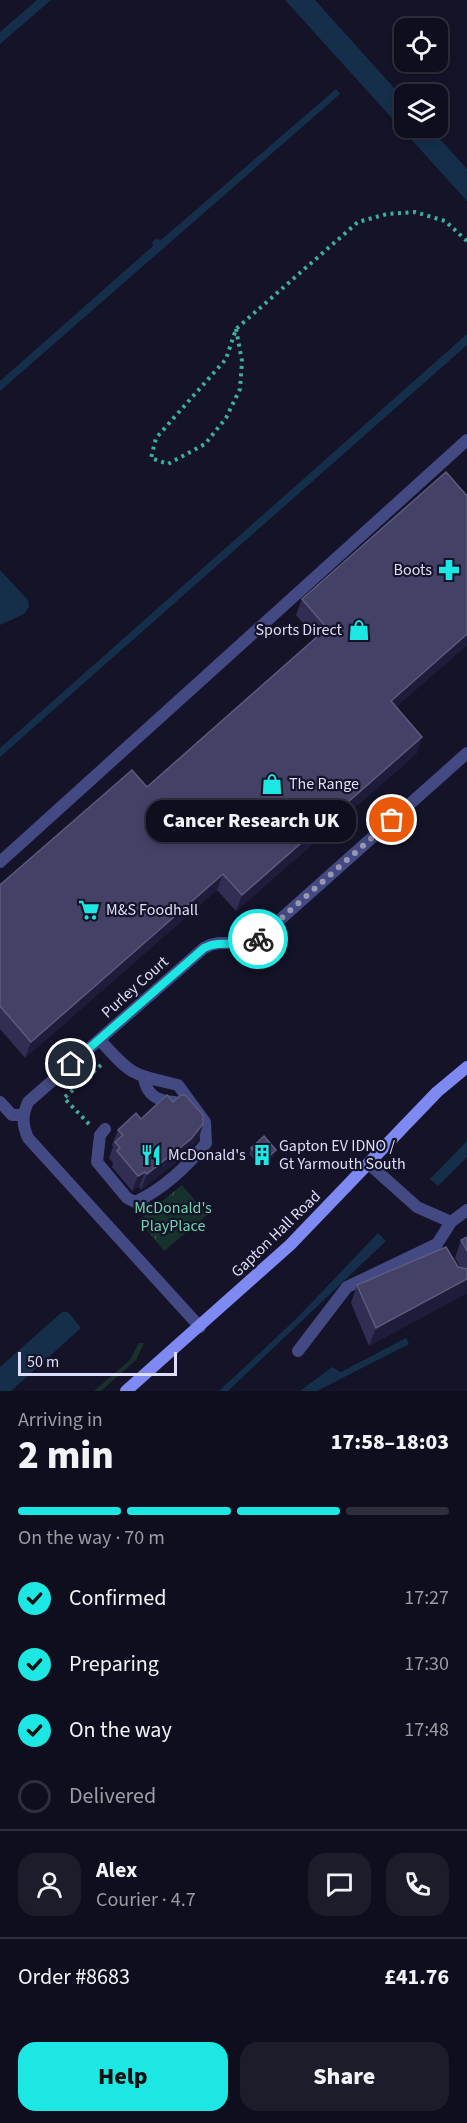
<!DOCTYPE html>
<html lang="en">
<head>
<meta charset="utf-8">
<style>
	body { margin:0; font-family:"Source Sans 3",sans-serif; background:#1d1c2b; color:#f1f3f6; height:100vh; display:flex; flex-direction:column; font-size:22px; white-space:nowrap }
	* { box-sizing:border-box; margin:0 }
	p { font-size:20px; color:#9b9ca4 }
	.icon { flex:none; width:33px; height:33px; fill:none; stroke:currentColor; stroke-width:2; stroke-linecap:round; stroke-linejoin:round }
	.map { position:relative; height:1391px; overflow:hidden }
	.side { display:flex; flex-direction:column; background:#0f0e1e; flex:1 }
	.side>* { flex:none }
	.fabs { position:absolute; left:394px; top:18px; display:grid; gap:12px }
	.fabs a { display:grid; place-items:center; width:54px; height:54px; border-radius:12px; background:#0f0e1e; box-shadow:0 3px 9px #0003,0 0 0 2px #2f2e3c; font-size:30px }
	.scale { position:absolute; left:18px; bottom:15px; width:159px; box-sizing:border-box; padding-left:6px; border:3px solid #dddefb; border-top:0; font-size:16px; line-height:21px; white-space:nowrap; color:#dddefb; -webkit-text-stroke:4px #141328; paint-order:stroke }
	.pin { position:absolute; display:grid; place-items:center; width:51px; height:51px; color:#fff; margin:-26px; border:3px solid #fff; border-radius:50%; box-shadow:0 2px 6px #0007 }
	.courier { position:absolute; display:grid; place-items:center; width:60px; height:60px; margin:-30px; border:4px solid #1de7e2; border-radius:50%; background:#fff; color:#222; box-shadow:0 2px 8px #0007 }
	.bubble { position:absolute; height:42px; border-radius:18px; background:#0f0e1e; box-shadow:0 3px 9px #0003,0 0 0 2px #2f2e3c; font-size:20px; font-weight:800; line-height:42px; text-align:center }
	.summary em { font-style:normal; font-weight:800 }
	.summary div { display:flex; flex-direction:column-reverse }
	.summary { display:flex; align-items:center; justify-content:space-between; height:102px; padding:0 18px }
	h1 { font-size:39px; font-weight:800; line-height:45px }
	.bar { display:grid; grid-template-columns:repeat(4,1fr); gap:9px 6px; align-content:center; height:72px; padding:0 18px }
	.bar i { height:8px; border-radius:4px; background:#2f2e3c }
	.bar .on { background:#1de7e2 }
	.bar p { grid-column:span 4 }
	.line { display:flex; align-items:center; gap:15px; padding:0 18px; border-top:2px solid #2f2e3c }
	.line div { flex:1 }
	.round { display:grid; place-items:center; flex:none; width:63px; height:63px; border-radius:18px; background:#1d1c2b }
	ol { padding:0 18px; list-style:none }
	li { display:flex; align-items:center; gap:18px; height:66px }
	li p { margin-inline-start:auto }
	li .icon { padding:6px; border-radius:50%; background:#1de7e2; color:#111; stroke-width:4 }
	li:last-child { color:#9b9ca4 }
	li i { width:33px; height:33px; border:3px solid #2f2e3c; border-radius:50% }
	.button { display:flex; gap:12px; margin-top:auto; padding:12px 18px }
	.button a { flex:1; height:69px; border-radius:18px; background:#1de7e2; color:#111; font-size:24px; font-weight:800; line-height:69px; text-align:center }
	.button a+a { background:#1d1c2b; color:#f1f3f6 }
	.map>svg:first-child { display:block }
	.grass { fill:url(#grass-tufts) }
	.water { fill:#152f4a }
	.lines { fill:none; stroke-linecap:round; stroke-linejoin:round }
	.path { stroke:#3daf9a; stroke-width:4; stroke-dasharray:3 4.5; stroke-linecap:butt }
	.lane { stroke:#434982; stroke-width:12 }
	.secondary { stroke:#7e8af2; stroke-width:12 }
	.wall { fill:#312e54 }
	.shaded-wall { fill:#1e1b3b }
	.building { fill:#434166; stroke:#5c5a7d; stroke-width:1.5 }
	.done { stroke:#9797b1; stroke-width:6; stroke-dasharray:0 10.8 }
	.route { stroke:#1de7e2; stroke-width:8 }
	.labels { text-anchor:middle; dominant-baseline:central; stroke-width:4.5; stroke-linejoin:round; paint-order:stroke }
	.poi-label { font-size:16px; fill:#dddefb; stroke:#141328; text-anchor:start }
	.street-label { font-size:16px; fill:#dddefb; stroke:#141328 }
	.park-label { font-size:16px; fill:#70d5af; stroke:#141328 }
</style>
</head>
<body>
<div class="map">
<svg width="467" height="1391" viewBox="0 0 467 1391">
	<defs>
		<pattern id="grass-tufts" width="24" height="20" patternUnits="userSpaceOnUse" patternTransform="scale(1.5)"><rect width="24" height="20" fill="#17312d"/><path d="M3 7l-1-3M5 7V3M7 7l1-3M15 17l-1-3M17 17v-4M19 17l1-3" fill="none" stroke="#384e4c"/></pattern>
	</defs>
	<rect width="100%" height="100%" fill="#141328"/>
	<!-- grass -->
	<path class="grass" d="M182,1185l25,30 -43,36 -25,-31z
		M139,1343h5l-8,17 -35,31h-7l35,-30z"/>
	<!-- water -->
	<path class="water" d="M37,0h14l-51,44v-12z
		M285,0h30l90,100v28h25l37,41v32z
		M336,89l4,5 -340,297v-10l153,-135 -1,-4 4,-3 5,1z
		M467,334v11l-467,412v-9z
		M0,570l28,30 1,7 -5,7 -24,11z
		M467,1141v16l-29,29 -8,-7z
		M378,1233l8,8 -158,150h-9l77,-72z
		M62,1312h6l13,16 -70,63h-11v-24z
		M406,1338l3,6 -92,47h-17l32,-24 9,5z"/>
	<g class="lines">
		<!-- path -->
		<path class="path" d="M236,329l6,32 -2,28 -14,29 -21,26 -37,20 -17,-6 5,-20 70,-79 10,-30 122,-107 29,-8 28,-2 30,9 22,20
			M89,1124l-25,-26 37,-33"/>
		<!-- lane -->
		<path class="lane" d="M0,862l467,-422
			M100,1040c32,36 32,34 78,45l27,37 1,21c-18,23 -44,47 -71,59l-8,-4 -30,-36 3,-27 5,-6
			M144,1078c3,18 14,23 31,24
			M0,1102l12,13h11
			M369,1164l48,43 34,15 16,-12
			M200,1327l-172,-189c-6,-14 -6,-22 0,-36l176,-154c17,-10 33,-1 51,-6l212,-189
			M298,1351l49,-64 90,-43 14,-22"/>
		<!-- secondary -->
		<path class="secondary" d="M126,1391l164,-146 147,-153 30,-25"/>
	</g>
	<!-- wall -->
	<path class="wall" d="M302,599l165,46 -71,62 21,46 -181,158 -19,-21 -192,168 -25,-29v-144l147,-98 169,-149 -20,-23z
		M173,1102l30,22 -5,16 -13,15 -44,35 -2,-3 -7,4 -20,-24 1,-4 -4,-5 4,-11 -1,-2 6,-15 23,-11z
		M251,1148l23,8 -13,11 -12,-13z
		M467,1237v56l-98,53 -18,-43 6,-18 101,-18h2l-5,-9 6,-18z"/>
	<!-- shaded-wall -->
	<path class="shaded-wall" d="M467,634v11l-82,72 6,-16z
		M422,737l-5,16 -181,158 6,-16z
		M223,874l-6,16 -192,168 6,-16z
		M203,1124l-5,16 -13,15 -44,35 6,-16z
		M276,1150l-2,6 -13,11 3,-6z
		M145,1172l-6,15 -7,4 6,-15z
		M467,1279v14l-98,53 7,-18z"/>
	<!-- building -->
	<path class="building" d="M446,472l21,24v138l-76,67 31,36 -180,158 -19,-21 -192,168 -31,-36v-121l132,-115 15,17 180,-159 -25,-29z
		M167,1095l6,7 8,-7h4l18,20v9l-12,15 -44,35 -2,-2 -7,4 -21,-25 3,-3 -5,-6 8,-7 -5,-5 18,-17 5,6z
		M264,1136l12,14 -12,11 -13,-13z
		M467,1237v14l-6,-11z
		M446,1247l12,20 9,2v10l-91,49 -19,-43z"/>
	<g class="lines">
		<!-- done -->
		<path class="done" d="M258,939l134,-119"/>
		<!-- route -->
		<path class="route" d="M71,1064l133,-116c18,-10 41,2 54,-9"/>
	</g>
	<!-- icons -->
	<defs>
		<symbol id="pharmacy-bare" viewBox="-9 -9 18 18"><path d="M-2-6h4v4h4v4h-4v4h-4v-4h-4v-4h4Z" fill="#1de7e2" stroke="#141328" stroke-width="2.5" paint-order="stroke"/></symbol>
		<symbol id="shop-bare" viewBox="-9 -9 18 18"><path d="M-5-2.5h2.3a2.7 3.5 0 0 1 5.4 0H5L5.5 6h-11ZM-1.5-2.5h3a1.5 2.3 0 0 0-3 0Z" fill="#1de7e2" stroke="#141328" stroke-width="2.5" paint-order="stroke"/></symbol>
		<symbol id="supermarket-bare" viewBox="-9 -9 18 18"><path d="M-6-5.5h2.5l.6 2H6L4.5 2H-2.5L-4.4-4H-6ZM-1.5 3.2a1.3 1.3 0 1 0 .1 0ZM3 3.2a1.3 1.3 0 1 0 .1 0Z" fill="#1de7e2" stroke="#141328" stroke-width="2.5" paint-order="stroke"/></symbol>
		<symbol id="restaurant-bare" viewBox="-9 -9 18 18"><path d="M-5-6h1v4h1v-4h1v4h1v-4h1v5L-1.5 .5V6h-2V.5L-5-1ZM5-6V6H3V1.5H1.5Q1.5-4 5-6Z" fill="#1de7e2" stroke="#141328" stroke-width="2.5" paint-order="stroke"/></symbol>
		<symbol id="building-bare" viewBox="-9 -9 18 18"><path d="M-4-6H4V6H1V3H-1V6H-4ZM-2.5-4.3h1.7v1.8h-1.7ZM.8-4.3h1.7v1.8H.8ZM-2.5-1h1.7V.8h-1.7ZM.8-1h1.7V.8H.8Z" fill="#1de7e2" stroke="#141328" stroke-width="2.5" paint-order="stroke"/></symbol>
	</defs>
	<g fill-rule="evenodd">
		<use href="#pharmacy-bare" x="434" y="555" width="30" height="30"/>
		<use href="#shop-bare" x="344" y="615" width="30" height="30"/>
		<use href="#shop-bare" x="257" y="769" width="30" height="30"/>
		<use href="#supermarket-bare" x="74" y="895" width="30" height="30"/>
		<use href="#restaurant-bare" x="136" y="1140" width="30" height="30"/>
		<use href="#building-bare" x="247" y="1140" width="30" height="30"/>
	</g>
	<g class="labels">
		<!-- poi labels -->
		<g class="poi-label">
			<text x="432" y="570" text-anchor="end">Boots</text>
			<text x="342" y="630" text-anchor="end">Sports Direct</text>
			<text x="289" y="784">The Range</text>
			<text x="106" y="910">M&amp;S Foodhall</text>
			<text x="279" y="1146">Gapton EV IDNO /<tspan x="279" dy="18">Gt Yarmouth South</tspan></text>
			<text x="168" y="1155">McDonald's</text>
		</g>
		<!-- street labels -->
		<g class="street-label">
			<text transform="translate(135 987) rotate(-42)">Purley Court</text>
			<text transform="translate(276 1234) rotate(-44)">Gapton Hall Road</text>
		</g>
		<!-- park labels -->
		<g class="park-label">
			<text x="173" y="1208">McDonald's<tspan x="173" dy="18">PlayPlace</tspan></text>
		</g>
	</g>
</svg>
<div class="fabs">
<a><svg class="icon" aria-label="locate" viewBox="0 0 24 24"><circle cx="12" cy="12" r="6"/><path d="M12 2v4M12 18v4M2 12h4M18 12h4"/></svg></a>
<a><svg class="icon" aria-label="layers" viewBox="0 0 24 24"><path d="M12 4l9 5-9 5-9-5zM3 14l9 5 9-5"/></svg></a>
</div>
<div class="scale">50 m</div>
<div class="pin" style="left:392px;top:820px;background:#ea580c"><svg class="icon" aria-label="bag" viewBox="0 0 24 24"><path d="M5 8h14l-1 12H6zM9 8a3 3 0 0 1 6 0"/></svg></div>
<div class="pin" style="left:71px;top:1064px;background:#1f2937"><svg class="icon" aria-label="home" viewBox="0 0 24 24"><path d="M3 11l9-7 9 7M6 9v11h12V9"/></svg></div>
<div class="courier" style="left:258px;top:939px"><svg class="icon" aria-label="bike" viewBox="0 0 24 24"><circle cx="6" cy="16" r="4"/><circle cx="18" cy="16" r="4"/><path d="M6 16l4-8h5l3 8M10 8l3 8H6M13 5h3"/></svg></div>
<div class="bubble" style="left:146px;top:800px;width:210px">Cancer Research UK</div>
</div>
<section class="side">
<div class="summary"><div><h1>2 min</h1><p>Arriving in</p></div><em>17:58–18:03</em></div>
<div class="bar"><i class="on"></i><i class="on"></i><i class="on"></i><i></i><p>On the way · 70 m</p></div>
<ol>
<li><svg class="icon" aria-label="check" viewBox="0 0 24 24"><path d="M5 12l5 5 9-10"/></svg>Confirmed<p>17:27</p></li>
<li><svg class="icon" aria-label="check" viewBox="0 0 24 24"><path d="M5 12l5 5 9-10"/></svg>Preparing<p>17:30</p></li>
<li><svg class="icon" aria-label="check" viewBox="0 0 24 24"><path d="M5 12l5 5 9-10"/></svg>On the way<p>17:48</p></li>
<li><i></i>Delivered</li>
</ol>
<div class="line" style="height:108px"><a class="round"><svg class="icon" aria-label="person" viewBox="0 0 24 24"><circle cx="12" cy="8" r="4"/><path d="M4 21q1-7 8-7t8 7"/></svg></a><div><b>Alex</b><p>Courier · 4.7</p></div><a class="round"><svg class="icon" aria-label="chat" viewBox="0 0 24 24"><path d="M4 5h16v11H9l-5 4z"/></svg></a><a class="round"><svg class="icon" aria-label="phone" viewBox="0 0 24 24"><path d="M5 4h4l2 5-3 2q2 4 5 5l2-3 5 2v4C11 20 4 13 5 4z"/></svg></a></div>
<div class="line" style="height:78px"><div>Order #8683</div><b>£41.76</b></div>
<div class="button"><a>Help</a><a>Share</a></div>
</section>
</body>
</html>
